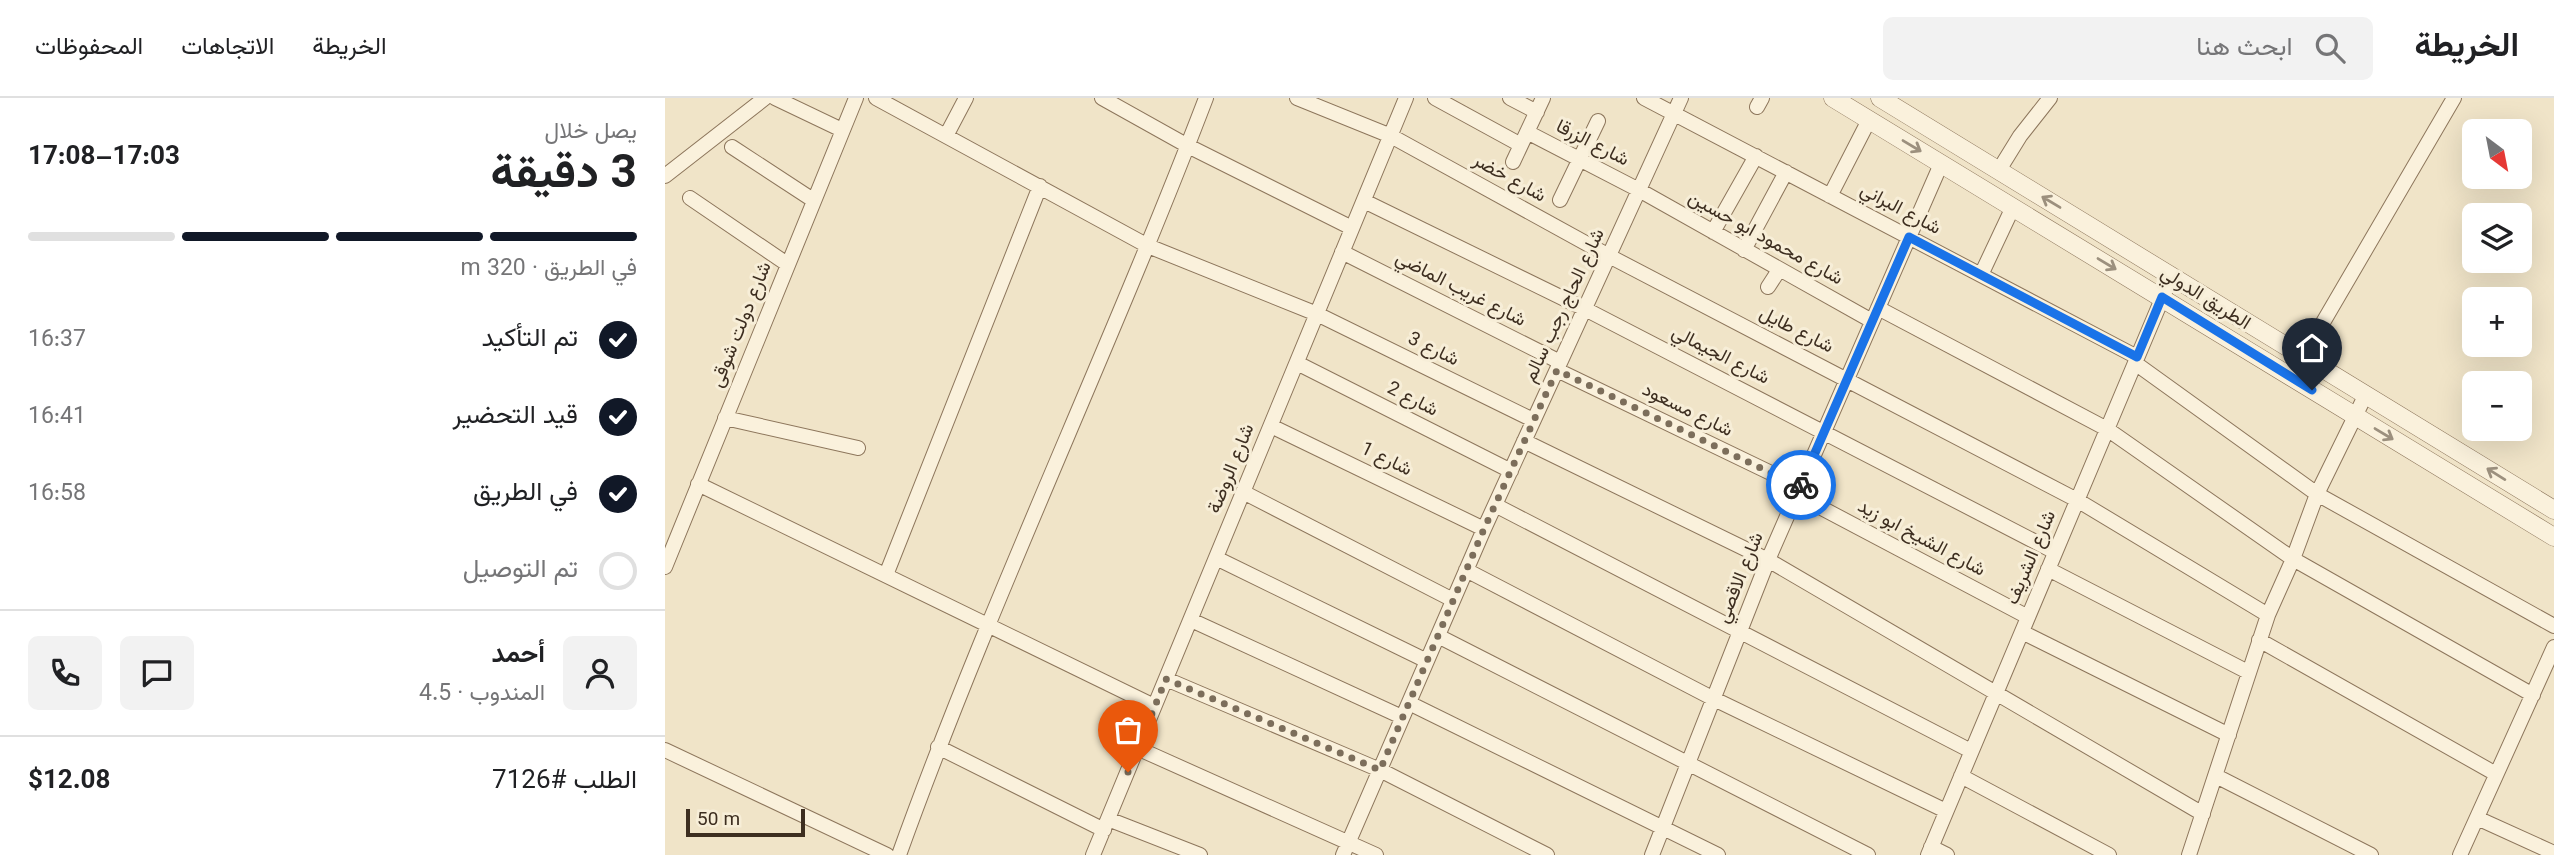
<!DOCTYPE html>
<html lang="ar">
<head>
<meta charset="utf-8">
<style>
	body { margin:0; font-family:Georgia,Vazirmatn,serif; background:#f2f2f2; color:#202124; direction:rtl; height:100vh; display:flex; flex-direction:column; font-size:26px; white-space:nowrap }
	* { box-sizing:border-box; margin:0 }
	p { font-size:23px; color:#757577 }
	.icon { flex:none; width:38px; height:38px; fill:none; stroke:currentColor; stroke-width:2; stroke-linecap:round; stroke-linejoin:round }
	.map { position:relative; flex:1; overflow:hidden; direction:ltr }
	.sheet { display:flex; flex-direction:column; background:#fff; width:665px }
	.sheet>* { flex:none }
	.needle { width:46px; rotate:148deg }
	.controls { position:absolute; left:1797px; top:21px; display:grid; gap:14px }
	.controls a { display:grid; place-items:center; width:70px; height:70px; border-radius:10px; background:#fff; box-shadow:0 7px 28px #0002; font-size:35px }
	.scale { position:absolute; left:21px; bottom:18px; width:119px; box-sizing:border-box; padding-left:7px; border:4px solid #3d2e20; border-top:0; font-size:19px; line-height:24px; white-space:nowrap; color:#3d2e20; -webkit-text-stroke:5px #f7eed8; paint-order:stroke }
	.pin { position:absolute; display:grid; place-items:center; width:60px; height:60px; color:#fff; margin:-72px -30px; border-radius:50% 50% 50% 0; rotate:-45deg; box-shadow:0 0 7px #0007 }
	.pin .icon { rotate:45deg }
	.courier { position:absolute; display:grid; place-items:center; width:70px; height:70px; margin:-35px; border:5px solid #1a73e8; border-radius:50%; background:#fff; color:#222; box-shadow:0 2px 9px #0007 }
	.headline em { font-style:normal; font-weight:700 }
	.headline div { display:flex; flex-direction:column-reverse }
	.headline { display:flex; align-items:center; justify-content:space-between; height:119px; padding:0 28px }
	h1 { font-size:46px; font-weight:700; line-height:52px }
	.bar { display:grid; grid-template-columns:repeat(4,1fr); gap:10px 7px; align-content:center; height:84px; padding:0 28px }
	.bar i { height:9px; border-radius:5px; background:#e0e0e0 }
	.bar .on { background:#111827 }
	.bar p { grid-column:span 4 }
	.line { display:flex; align-items:center; gap:18px; padding:0 28px; border-top:2px solid #e0e0e0 }
	.line div { flex:1 }
	.round { display:grid; place-items:center; flex:none; width:74px; height:74px; border-radius:10px; background:#f2f2f2 }
	ol { padding:0 28px; list-style:none }
	li { display:flex; align-items:center; gap:21px; height:77px }
	li p { margin-inline-start:auto }
	li .icon { padding:7px; border-radius:50%; background:#111827; color:#fff; stroke-width:4 }
	li:last-child { color:#757577 }
	li i { width:38px; height:38px; border:4px solid #e0e0e0; border-radius:50% }
	header { display:flex; align-items:center; gap:42px; box-sizing:border-box; height:98px; padding:0 35px; background:#fff; border-bottom:2px solid #e0e0e0 }
	header strong { font-size:33px }
	nav { display:flex; gap:38px; margin-inline-start:auto; font-size:24px }
	.search { width:490px; height:63px; background:#f2f2f2; display:flex; align-items:center; gap:18px; box-sizing:border-box; padding:0 24px; border-radius:10px; color:#757577; font-size:26px }
	main { display:flex; flex:1; min-height:0 }
	.map>svg:first-child { display:block }
	.lines { fill:none; stroke-linecap:round; stroke-linejoin:round }
	.minor-casing { stroke:#8d765c; stroke-width:16 }
	.tertiary-casing { stroke:#8d765c; stroke-width:19 }
	.minor { stroke:#faf1dc; stroke-width:14 }
	.tertiary { stroke:#faf1dc; stroke-width:18 }
	.oneway { stroke:#9c907e }
	.done { stroke:#7c6e5b; stroke-width:7; stroke-dasharray:0 12.6 }
	.route { stroke:#1a73e8; stroke-width:9 }
	.labels { text-anchor:middle; dominant-baseline:central; stroke-width:6; stroke-linejoin:round; paint-order:stroke }
	.street-label { font-size:19px; fill:#3d2e20; stroke:#f7eed8 }
</style>
</head>
<body>
<header>
<strong>الخريطة</strong>
<div class="search"><svg class="icon" aria-label="search" viewBox="0 0 24 24"><circle cx="10" cy="10" r="6"/><path d="M15 15l6 6"/></svg>ابحث هنا</div>
<nav><a>الخريطة</a><a>الاتجاهات</a><a>المحفوظات</a></nav>
</header>
<main>
<div class="map">
<svg width="1889" height="757" viewBox="0 0 1889 757">
	<rect width="100%" height="100%" fill="#f0e4c8"/>
	<g class="lines">
		<defs>
			<path id="minor" d="M110,0l67,32
				M211,0l272,148 169,68 216,106
				M437,0l86,48 164,82
				M632,0l94,38 218,120 468,244 191,115
				M770,0l86,47
				M845,0l27,14
				M979,0l493,259
				M1092,9l5,-9
				M862,34l112,58 233,131
				M281,38l20,-38
				M67,49l81,53
				M848,64l30,-64
				M1334,72l21,-34 30,-38
				M0,78l100,-78
				M1165,98l39,-76
				M25,100l97,66
				M895,102l38,-79
				M699,103l221,108 470,243
				M1048,134l43,-76
				M1079,152l42,-78
				M677,154l218,110
				M1316,177l32,-68
				M1103,189l11,-17
				M1213,210l229,121 186,130 240,136
				M1639,257l150,-257
				M632,265l214,108
				M1470,265l182,131 237,132
				M892,272l243,117
				M60,320l133,30
				M606,328l213,103
				M859,343l244,119 435,254
				M33,386l456,222
				M578,394l210,108
				M1132,397l231,122
				M830,407l476,246
				M551,460l211,103
				M0,469l191,-469
				M1383,471l200,103
				M801,472l248,129 232,112
				M221,477l154,-389
				M526,522l211,97
				M1357,534l207,103
				M773,538l430,219
				M1594,542l237,134
				M501,581l214,91 167,85
				M744,605l309,152
				M273,649l166,83
				M472,650l239,107
				M0,652l222,105
				M1296,678l148,79
				M1551,678l155,79
				M1812,720l77,35
				M443,721l92,36
				M1266,749l16,8
				M234,757c92,-256 210,-503 307,-757
				M428,757l313,-757
				M678,757l141,-326 197,-431
				M987,757l116,-295 173,-396
				M1263,757l244,-580
				M1524,757l79,-240 25,-56 24,-65 49,-100
				M1795,757l94,-208"/>
			<path id="tertiary" d="M1168,0l721,439
				M1215,0l674,412"/>
		</defs>
		<!-- minor casing -->
		<use href="#minor" class="minor-casing"/>
		<!-- tertiary casing -->
		<use href="#tertiary" class="tertiary-casing"/>
		<!-- minor -->
		<use href="#minor" class="minor"/>
		<!-- tertiary -->
		<use href="#tertiary" class="tertiary"/>
	</g>
	<!-- one-way arrows -->
	<defs><path id="oneway-shaft" d="M-6 0H5M1.5-3L5.5 0L1.5 3" fill="none" stroke-width="1.6" stroke-linecap="round" stroke-linejoin="round" transform="scale(1.75)"/></defs>
	<g class="oneway">
		<use href="#oneway-shaft" transform="translate(1247 48) rotate(31)"/>
		<use href="#oneway-shaft" transform="translate(1386 104) rotate(-149)"/>
		<use href="#oneway-shaft" transform="translate(1442 166) rotate(31)"/>
		<use href="#oneway-shaft" transform="translate(1719 336) rotate(31)"/>
		<use href="#oneway-shaft" transform="translate(1831 376) rotate(-148)"/>
	</g>
	<g class="lines">
		<!-- done -->
		<path class="done" d="M463,674l38,-93 214,91 104,-241 73,-159 243,117 1,-2"/>
		<!-- route -->
		<path class="route" d="M1136,387l108,-248 228,120 25,-60 150,93"/>
	</g>
	<g class="labels">
		<!-- street labels -->
		<g class="street-label">
			<text transform="translate(927 46) rotate(27)">شارع الزرقا</text>
			<text transform="translate(844 81) rotate(29)">شارع خضر</text>
			<text transform="translate(1235 112) rotate(28)">شارع البراني</text>
			<text transform="translate(1100 141) rotate(29)">شارع محمود ابو حسين</text>
			<text transform="translate(795 192) rotate(27)">شارع غريب الماضي</text>
			<text transform="translate(1540 201) rotate(32)">الطريق الدولي</text>
			<text transform="translate(900 208) rotate(-65)">شارع الحاج رجب سالم</text>
			<text transform="translate(77 227) rotate(-68)">شارع دولت شوقى</text>
			<text transform="translate(1131 233) rotate(27)">شارع طايل</text>
			<text transform="translate(768 252) rotate(26)">شارع 3</text>
			<text transform="translate(1055 258) rotate(27)">شارع الجيمالي</text>
			<text transform="translate(747 302) rotate(27)">شارع 2</text>
			<text transform="translate(1022 313) rotate(26)">شارع مسعود</text>
			<text transform="translate(721 362) rotate(26)">شارع 1</text>
			<text transform="translate(567 371) rotate(-68)">شارع الروضة</text>
			<text transform="translate(1256 441) rotate(28)">شارع الشيخ ابو زيد</text>
			<text transform="translate(1367 460) rotate(-67)">شارع الشريف</text>
			<text transform="translate(1076 480) rotate(-68)">شارع الاقصي</text>
		</g>
	</g>
</svg>
<div class="controls">
<a><svg class="needle" viewBox="-14 -14 28 28"><path d="M0-13l5 13h-10z" fill="#e53935"/><path d="M0 13l5-13h-10z" fill="#757577"/></svg></a>
<a><svg class="icon" aria-label="layers" viewBox="0 0 24 24"><path d="M12 4l9 5-9 5-9-5zM3 14l9 5 9-5"/></svg></a>
<a>+</a>
<a>−</a>
</div>
<div class="scale">50 m</div>
<div class="pin" style="left:463px;top:674px;background:#ea580c"><svg class="icon" aria-label="bag" viewBox="0 0 24 24"><path d="M5 8h14l-1 12H6zM9 8a3 3 0 0 1 6 0"/></svg></div>
<div class="pin" style="left:1647px;top:292px;background:#1f2937"><svg class="icon" aria-label="home" viewBox="0 0 24 24"><path d="M3 11l9-7 9 7M6 9v11h12V9"/></svg></div>
<div class="courier" style="left:1136px;top:387px"><svg class="icon" aria-label="bike" viewBox="0 0 24 24"><circle cx="6" cy="16" r="4"/><circle cx="18" cy="16" r="4"/><path d="M6 16l4-8h5l3 8M10 8l3 8H6M13 5h3"/></svg></div>
</div>
<section class="sheet">
<div class="headline"><div><h1>3 دقيقة</h1><p>يصل خلال</p></div><em>17:03–17:08</em></div>
<div class="bar"><i class="on"></i><i class="on"></i><i class="on"></i><i></i><p>في الطريق · 320 m</p></div>
<ol>
<li><svg class="icon" aria-label="check" viewBox="0 0 24 24"><path d="M5 12l5 5 9-10"/></svg>تم التأكيد<p>16:37</p></li>
<li><svg class="icon" aria-label="check" viewBox="0 0 24 24"><path d="M5 12l5 5 9-10"/></svg>قيد التحضير<p>16:41</p></li>
<li><svg class="icon" aria-label="check" viewBox="0 0 24 24"><path d="M5 12l5 5 9-10"/></svg>في الطريق<p>16:58</p></li>
<li><i></i>تم التوصيل</li>
</ol>
<div class="line" style="height:126px"><a class="round"><svg class="icon" aria-label="person" viewBox="0 0 24 24"><circle cx="12" cy="8" r="4"/><path d="M4 21q1-7 8-7t8 7"/></svg></a><div><b>أحمد</b><p>المندوب · 4.5</p></div><a class="round"><svg class="icon" aria-label="chat" viewBox="0 0 24 24"><path d="M4 5h16v11H9l-5 4z"/></svg></a><a class="round"><svg class="icon" aria-label="phone" viewBox="0 0 24 24"><path d="M5 4h4l2 5-3 2q2 4 5 5l2-3 5 2v4C11 20 4 13 5 4z"/></svg></a></div>
<div class="line" style="height:91px"><div>الطلب #7126</div><b>$12.08</b></div>
</section>
</main>
</body>
</html>
